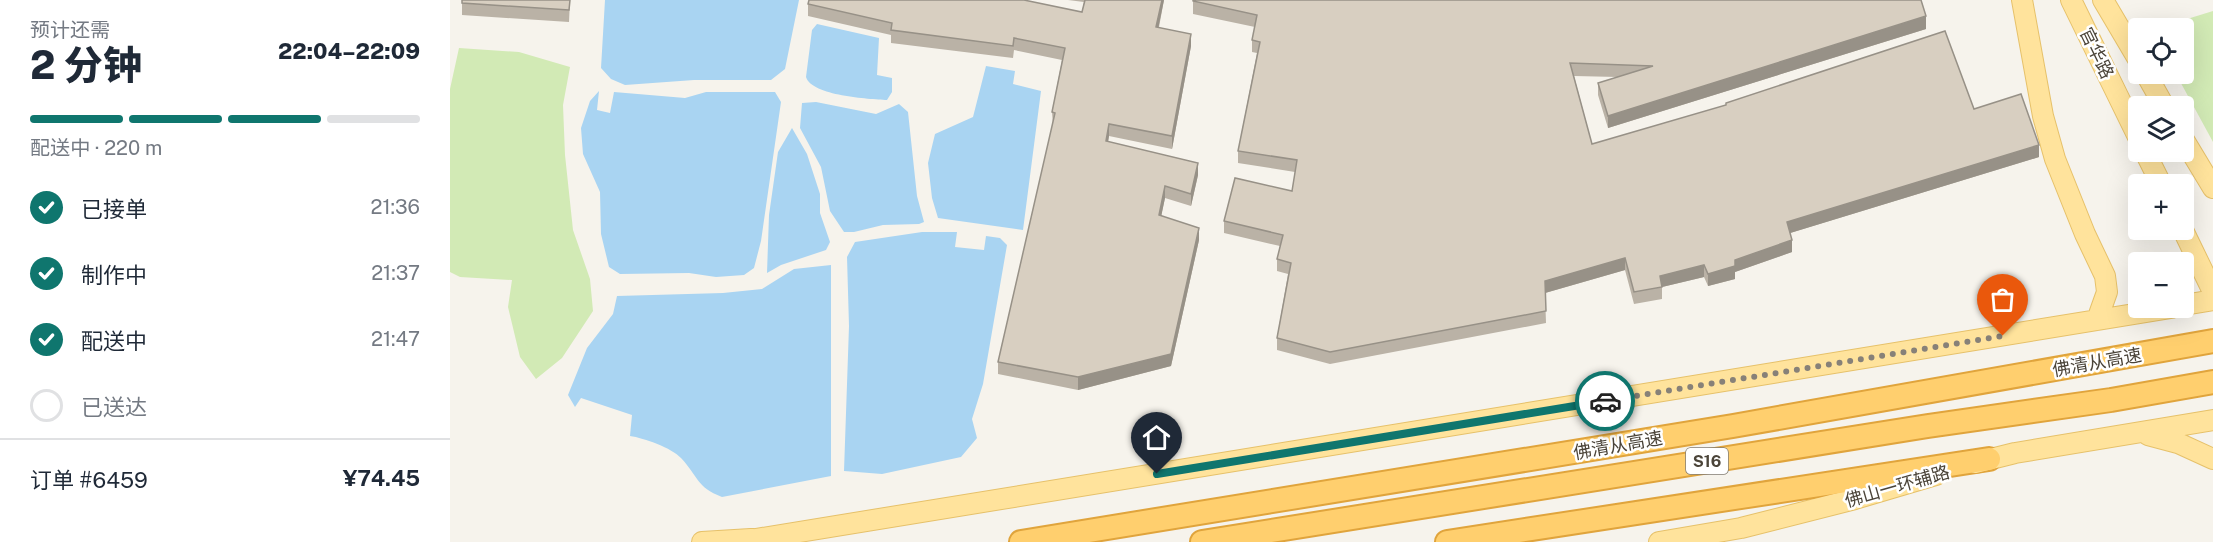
<!DOCTYPE html>
<html lang="zh">
<head>
<meta charset="utf-8">
<style>
	body { margin:0; font-family:"Public Sans","Noto Sans SC",sans-serif; background:#f2f2f3; color:#1f2937; height:100vh; display:flex; flex-direction:column; font-size:22px; white-space:nowrap }
	* { box-sizing:border-box; margin:0 }
	p { font-size:20px; color:#747a83 }
	.icon { flex:none; width:33px; height:33px; fill:none; stroke:currentColor; stroke-width:2; stroke-linecap:round; stroke-linejoin:round }
	.map { position:relative; flex:1; overflow:hidden }
	.side { display:flex; flex-direction:column; background:#fff; width:450px }
	.side>* { flex:none }
	.fabs { position:absolute; left:1678px; top:18px; display:grid; gap:12px }
	.fabs a { display:grid; place-items:center; width:66px; height:66px; border-radius:6px; background:#fff; box-shadow:0 6px 24px #0002; font-size:30px }
	.pin { position:absolute; display:grid; place-items:center; width:51px; height:51px; color:#fff; margin:-62px -26px; border-radius:50% 50% 50% 0; rotate:-45deg; box-shadow:0 0 6px #0007 }
	.pin .icon { rotate:45deg }
	.courier { position:absolute; display:grid; place-items:center; width:60px; height:60px; margin:-30px; border:4px solid #0f766e; border-radius:50%; background:#fff; color:#222; box-shadow:0 2px 8px #0007 }
	.overview em { font-style:normal; font-weight:800 }
	.overview div { display:flex; flex-direction:column-reverse }
	.overview { display:flex; align-items:center; justify-content:space-between; height:102px; padding:0 30px }
	h1 { font-size:39px; font-weight:800; line-height:45px }
	.bar { display:grid; grid-template-columns:repeat(4,1fr); gap:9px 6px; align-content:center; height:72px; padding:0 30px }
	.bar i { height:8px; border-radius:4px; background:#e0e1e3 }
	.bar .active { background:#0f766e }
	.bar p { grid-column:span 4 }
	.line { display:flex; align-items:center; gap:15px; padding:0 30px; border-top:2px solid #e0e1e3 }
	.line div { flex:1 }
	ol { padding:0 30px; list-style:none }
	li { display:flex; align-items:center; gap:18px; height:66px }
	li p { margin-inline-start:auto }
	li .icon { padding:6px; border-radius:50%; background:#0f766e; color:#fff; stroke-width:4 }
	li:last-child { color:#747a83 }
	li i { width:33px; height:33px; border:3px solid #e0e1e3; border-radius:50% }
	main { display:flex; flex:1; min-height:0 }
	.map>svg:first-child { display:block }
	.green { fill:#d2eab5 }
	.water { fill:#a9d4f2 }
	.lines { fill:none; stroke-linecap:round; stroke-linejoin:round }
	.major-casing { stroke:#e6c16a; stroke-width:22 }
	.highway-casing { stroke:#e0a43c; stroke-width:26 }
	.major { stroke:#ffe39c; stroke-width:20 }
	.highway { stroke:#ffcf6e; stroke-width:22 }
	.wall { fill:#bab2a6 }
	.shaded-wall { fill:#979187 }
	.building { fill:#d8cfc1; stroke:#979187; stroke-width:1.5 }
	.done { stroke:#878178; stroke-width:6; stroke-dasharray:0 10.8 }
	.route { stroke:#0f766e; stroke-width:8 }
	.labels { text-anchor:middle; dominant-baseline:central; stroke-width:5; stroke-linejoin:round; paint-order:stroke }
	.shield { fill:#fff; stroke:#817c74; stroke-width:1.5 }
	.shield-label { font-size:16px; font-weight:bold; fill:#4b4439 }
	.street-label { font-size:18px; fill:#4b4439; stroke:#fff }
</style>
</head>
<body>
<main>
<section class="side">
<div class="overview"><div><h1>2 分钟</h1><p>预计还需</p></div><em>22:04–22:09</em></div>
<div class="bar"><i class="active"></i><i class="active"></i><i class="active"></i><i></i><p>配送中 · 220 m</p></div>
<ol>
<li><svg class="icon" aria-label="check" viewBox="0 0 24 24"><path d="M5 12l5 5 9-10"/></svg>已接单<p>21:36</p></li>
<li><svg class="icon" aria-label="check" viewBox="0 0 24 24"><path d="M5 12l5 5 9-10"/></svg>制作中<p>21:37</p></li>
<li><svg class="icon" aria-label="check" viewBox="0 0 24 24"><path d="M5 12l5 5 9-10"/></svg>配送中<p>21:47</p></li>
<li><i></i>已送达</li>
</ol>
<div class="line" style="height:78px"><div>订单 #6459</div><b>¥74.45</b></div>
</section>
<div class="map">
<svg width="1763" height="542" viewBox="0 0 1763 542">
	<rect width="100%" height="100%" fill="#f6f3ec"/>
	<!-- green -->
	<path class="green" d="M1763,11v131l-37,-68h8v-46h-26z
		M9,48l60,4 51,15 -7,38 2,50 8,75 17,49 3,32 -31,47 -26,21 -16,-22 -12,-50 4,-27 -52,-3 -10,-5v-183z"/>
	<!-- water -->
	<path class="water" d="M155,0h194l-14,69 -14,11h-77l-69,5 -14,-6 -10,-11z
		M367,24l62,14 -2,37 15,3v14l-5,8c-18,-1 -75,-4 -81,-23l6,-47z
		M536,66l29,5 -2,13 28,7 -18,139 -85,-12 -6,-20 -4,-35 7,-29 38,-17z
		M149,91l-2,19 13,3 4,-21 71,6 21,-6h69l6,10 -20,139 -7,27 -10,7 -28,2 -27,-4 -69,1 -11,-7 -8,-33 -1,-42 -17,-38 -2,-26 9,-27z
		M366,102l60,12 23,-10 9,8 9,84 7,26 -5,2 -36,1 -29,7h-10l-14,-21 -9,-44 -21,-39 2,-25z
		M342,128l15,26 13,40v19l10,29 -4,8 -45,15 -14,8 2,-58 9,-63z
		M472,232h35l-2,15 29,3 2,-14 14,2 7,7 -24,139 -11,35 5,19 -16,19 -79,17 -38,-3 5,-145 -2,-69 8,-15z
		M381,265v211l-109,21c-26,-10 -24,-21 -41,-39 -9,-10 -37,-20 -51,-22l2,-21 -51,-17 -6,9 -7,-12 19,-47 26,-34 4,-18 106,-3 39,-4 32,-20z"/>
	<g class="lines">
		<defs>
			<path id="major" d="M1572,0l21,116 12,43 30,75 20,42 2,16 -10,28
				M1621,0l68,139
				M1653,0l36,61
				M1696,74l18,32
				M1734,140l29,48
				M1695,152l16,32
				M1733,230l30,62
				M1734,305l29,-5
				M1698,435l30,8 35,16
				M1525,463l40,-10 198,-33
				M252,542l49,-3
				M288,542l1433,-234
				M1209,542l82,-14 114,-29 81,-24"/>
			<path id="highway" d="M571,542l712,-116 480,-85
				M752,542l726,-116 183,-26 102,-18
				M997,542l542,-83"/>
		</defs>
		<!-- major casing -->
		<use href="#major" class="major-casing"/>
		<!-- highway casing -->
		<use href="#highway" class="highway-casing"/>
		<!-- major -->
		<use href="#major" class="major"/>
		<!-- highway -->
		<use href="#highway" class="highway"/>
	</g>
	<!-- wall -->
	<path class="wall" d="M12,0h108l-1,22 -107,-7z
		M618,0h96l-5,27 32,19 -19,103 -63,-13 -1,6 90,33 -7,31 -26,-8 -4,18 38,24 -28,126 -93,24 -80,-16v-12l55,-237 -1,-13 10,-52 -48,-10 -1,8 -122,-15v-8l-83,-19v-12l274,8 2,-10z
		M743,0l733,29 -318,99 -10,-33v-12l20,-6 -44,-1 18,68 382,-35 65,48 -249,76 2,19 -57,20v7l-27,7 -4,-9 -42,10v12l-28,5 -9,-34 -80,23 1,30 -216,41 -53,-14v-12l11,-64 -11,-3v-12l3,-13 -56,-13v-12l68,-30 3,-19 -57,-9v-12l19,-98 -5,-1v-12l3,-13 -62,-13z"/>
	<!-- shaded-wall -->
	<path class="shaded-wall" d="M712,0h2l-8,39v-12z
		M1476,16v13l-318,99v-12z
		M741,34v12l-19,103v-13z
		M659,124v12l-3,17v-12z
		M1589,145v12l-252,77v-12z
		M748,163v12l-7,31v-12z
		M715,186v12l-6,29v-12z
		M749,228v12l-28,126 -93,24v-13z
		M1342,240v12l-57,20v7l-27,7v-12l27,-14z
		M1175,258v12l-80,23v-12z
		M1254,265v12l-42,10 -2,-11z"/>
	<!-- building -->
	<path class="building" d="M12,0h108l-1,10 -107,-7z
		M359,0h215l58,12 3,-12h77l-6,27 35,7 -19,102 -63,-12 -3,17 92,22 -7,31 -26,-8 -6,29 40,13 -28,126 -93,23 -80,-15 57,-249 -3,-1 13,-64 -51,-10 -1,8 -122,-16 1,-7 -84,-19z
		M743,0h728l5,16 -318,100 -10,-33 55,-17 -83,-3 22,81 134,-39v-2l219,-72 29,78 47,-15 18,51 -252,77 5,18 -57,20v6l-27,8 -4,-9 -44,11 2,11 -28,5 -9,-34 -80,23 1,30 -216,41 -53,-14 14,-75 -14,-4 6,-24 -59,-14 11,-43 57,13 5,-31 -59,-9 22,-109 -8,-2 5,-25 -64,-14z"/>
	<g class="lines">
		<!-- done -->
		<path class="done" d="M1155,401l398,-65"/>
		<!-- route -->
		<path class="route" d="M707,474l448,-73"/>
	</g>
	<g class="labels">
		<!-- shield labels -->
		<rect class="shield" x="1236" y="448" width="42" height="26" rx="4.5"/>
		<g class="shield-label">
			<text x="1257" y="461">S16</text>
		</g>
		<!-- street labels -->
		<g class="street-label">
			<text transform="translate(1647 53) rotate(64)">官华路</text>
			<text transform="translate(1647 362) rotate(-10)">佛清从高速</text>
			<text transform="translate(1168 445) rotate(-10)">佛清从高速</text>
			<text transform="translate(1447 486) rotate(-16)">佛山一环辅路</text>
		</g>
	</g>
</svg>
<div class="fabs">
<a><svg class="icon" aria-label="locate" viewBox="0 0 24 24"><circle cx="12" cy="12" r="6"/><path d="M12 2v4M12 18v4M2 12h4M18 12h4"/></svg></a>
<a><svg class="icon" aria-label="layers" viewBox="0 0 24 24"><path d="M12 4l9 5-9 5-9-5zM3 14l9 5 9-5"/></svg></a>
<a>+</a>
<a>−</a>
</div>
<div class="pin" style="left:1553px;top:336px;background:#ea580c"><svg class="icon" aria-label="bag" viewBox="0 0 24 24"><path d="M5 8h14l-1 12H6zM9 8a3 3 0 0 1 6 0"/></svg></div>
<div class="pin" style="left:707px;top:474px;background:#1f2937"><svg class="icon" aria-label="home" viewBox="0 0 24 24"><path d="M3 11l9-7 9 7M6 9v11h12V9"/></svg></div>
<div class="courier" style="left:1155px;top:401px"><svg class="icon" aria-label="car" viewBox="0 0 24 24"><path d="M5 17H2v-5l4-1 3-4h7l3 4 3 1v5h-3M9 17h6M6 11h13"/><circle cx="7" cy="17" r="2"/><circle cx="17" cy="17" r="2"/></svg></div>
</div>
</main>
</body>
</html>
